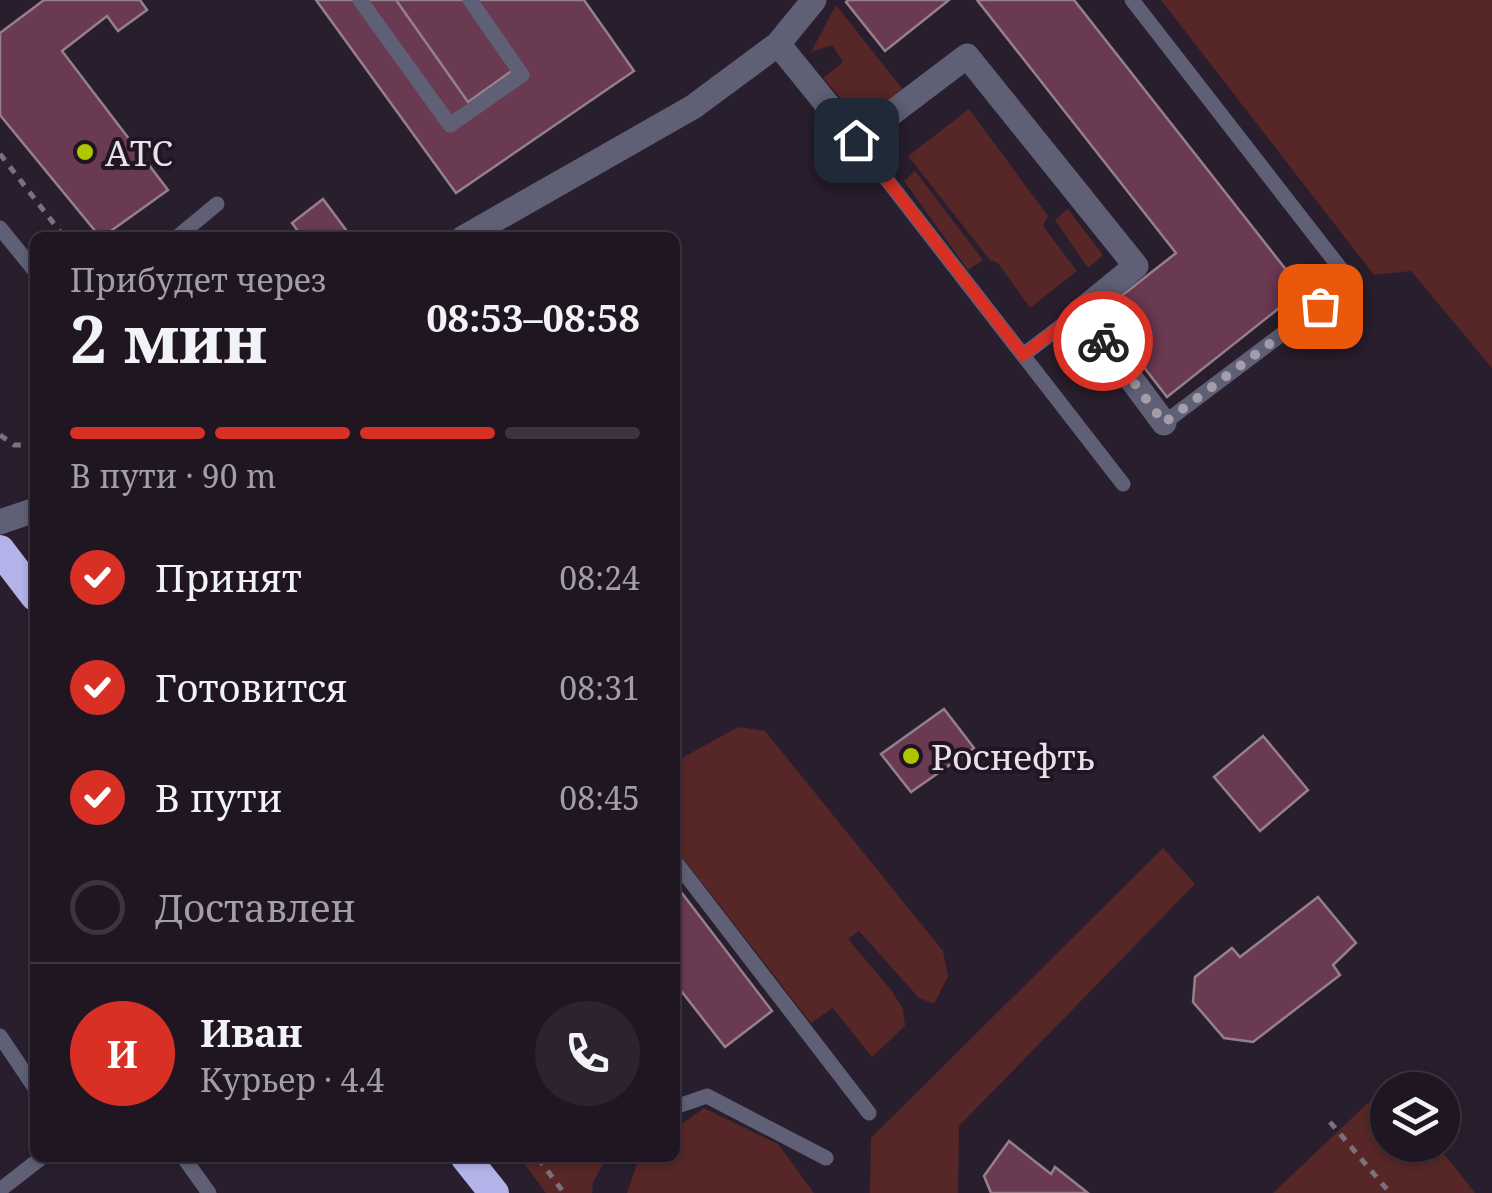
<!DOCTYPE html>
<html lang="ru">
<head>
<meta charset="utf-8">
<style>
	body { margin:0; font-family:"Noto Serif",serif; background:#2c232f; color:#f1f3f6; height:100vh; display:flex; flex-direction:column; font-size:38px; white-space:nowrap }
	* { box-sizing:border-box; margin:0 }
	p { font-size:32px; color:#a19fa5 }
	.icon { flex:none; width:55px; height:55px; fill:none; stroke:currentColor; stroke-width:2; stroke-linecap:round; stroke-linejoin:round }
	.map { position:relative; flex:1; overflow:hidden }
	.side { position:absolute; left:30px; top:232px; width:650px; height:930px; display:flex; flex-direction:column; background:#1f1622; border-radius:15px; box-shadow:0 2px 8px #0004,0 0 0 2px #3c3540 }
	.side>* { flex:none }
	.tools { position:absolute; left:1370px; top:1072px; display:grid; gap:20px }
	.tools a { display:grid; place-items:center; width:90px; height:90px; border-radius:50%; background:#1f1622; box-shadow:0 2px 8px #0004,0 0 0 2px #3c3540; font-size:50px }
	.pin { position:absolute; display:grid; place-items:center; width:85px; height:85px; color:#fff; margin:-42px; border-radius:20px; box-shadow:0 5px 15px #0006 }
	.courier { position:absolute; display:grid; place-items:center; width:100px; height:100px; margin:-50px; border:8px solid #d93025; border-radius:50%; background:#fff; color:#222; box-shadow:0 2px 12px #0007 }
	.head em { font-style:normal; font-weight:700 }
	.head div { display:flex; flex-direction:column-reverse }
	.head { display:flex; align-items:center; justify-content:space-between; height:170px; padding:0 40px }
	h1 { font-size:65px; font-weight:700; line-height:75px }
	.bar { display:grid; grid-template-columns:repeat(4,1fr); gap:15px 10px; align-content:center; height:120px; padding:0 40px }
	.bar i { height:12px; border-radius:8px; background:#3c3540 }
	.bar .current { background:#d93025 }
	.bar p { grid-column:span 4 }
	.line { display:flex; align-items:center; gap:25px; padding:0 40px; border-top:2px solid #3c3540 }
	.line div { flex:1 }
	.round { display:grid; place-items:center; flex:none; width:105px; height:105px; border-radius:52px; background:#2c232f }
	ol { padding:0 40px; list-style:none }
	li { display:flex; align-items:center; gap:30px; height:110px }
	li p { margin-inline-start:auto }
	li .icon { padding:10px; border-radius:50%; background:#d93025; color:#fff; stroke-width:4 }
	li:last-child { color:#a19fa5 }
	li i { width:55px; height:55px; border:5px solid #3c3540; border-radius:50% }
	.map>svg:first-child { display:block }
	.green { fill:#572626 }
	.building { fill:#6a3952; stroke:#958089; stroke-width:2.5 }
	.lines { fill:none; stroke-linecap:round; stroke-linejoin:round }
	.path { stroke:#7a717d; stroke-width:5; stroke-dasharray:8 8; stroke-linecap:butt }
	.lane { stroke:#5f5f75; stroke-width:15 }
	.street { stroke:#5f5f75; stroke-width:25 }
	.highway { stroke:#b3b2e9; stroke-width:30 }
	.done { stroke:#a59da8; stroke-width:10; stroke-dasharray:0 18 }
	.route { stroke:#d93025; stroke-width:12 }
	.poi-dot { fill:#b0c501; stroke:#1f1523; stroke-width:4 }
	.labels { text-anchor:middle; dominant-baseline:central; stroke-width:8; stroke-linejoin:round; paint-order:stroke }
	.poi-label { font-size:35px; fill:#e8e1eb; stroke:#1f1523; text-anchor:start }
</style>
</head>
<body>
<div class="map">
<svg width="1492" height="1193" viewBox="0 0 1492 1193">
	<rect width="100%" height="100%" fill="#291e2d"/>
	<!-- green -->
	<path class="green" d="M1161,0h331v368l-81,-97 -37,4z
		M836,5l68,86 -42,31 -39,-44 20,-16 -11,-17 -21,7z
		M969,109l79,107 -5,10 34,45 -47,37 -32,-45 -8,-3 -82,-104z
		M915,171l68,89 -15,10 -64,-89z
		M1068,209l35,46 -15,13 -33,-48z
		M738,727l27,4 178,220 5,25 -14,28 -15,-6 -60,-67 -11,8 43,51 12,19 2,17 -33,31 -39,-49 -22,15 -136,-175v-86z
		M1163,848l32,36 -236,242 -1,67h-88l1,-55z
		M1370,1101l17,2 1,42h49l38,48h-202z
		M704,1108l74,36 36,49h-187l12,-35h36v-29z
		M520,1158h87l-14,24 -1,11h-46z"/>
	<!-- building -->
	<path class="building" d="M44,0h96l7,10 -29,21 -11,-15 -45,35 106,139 -67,48 -101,-123v-82z
		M316,0h268l50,71 -178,122z
		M396,0h68l49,70 -45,32z
		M848,0h101l-64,51 -39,-49z
		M977,0h97l228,290 -135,107 -66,-85 75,-59z
		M323,199l29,39h-49l-11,-15z
		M944,709l30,39 -63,44 -30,-38z
		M1263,736l45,54 -48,41 -46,-54z
		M675,884l97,127 -47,36 -50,-64z
		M1318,897l38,46 -23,22 7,10 -87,67 -29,-4 -31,-36 2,-25 37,-29 8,9z
		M1009,1141l42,33 4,-7 33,26h-97l-7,-17z"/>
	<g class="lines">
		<!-- path -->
		<path class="path" d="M0,154l65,84
			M0,435l14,10h21
			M1330,1122l60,71
			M538,1158l26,35"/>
		<!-- lane -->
		<path class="lane" d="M360,0l90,125 72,-50 -52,-75
			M1132,0l219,282 -187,141
			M856,140l267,344
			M0,228l35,43
			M176,238l41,-34
			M1023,355l58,-44
			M675,861l194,252
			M0,1036l35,52
			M675,1107l32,-11 119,62
			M184,1158l25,35
			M0,1190l41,-32"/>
		<!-- street -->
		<path class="street" d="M814,0l-36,44 78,96 111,-84 169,210 -55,45 83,112
			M463,238l230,-131 85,-63
			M0,522l35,-12"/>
		<!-- highway -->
		<path class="highway" d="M0,550l35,46
			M466,1158l28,35"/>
	</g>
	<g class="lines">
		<!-- done -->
		<path class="done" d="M1103,341l61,82 156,-117"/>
		<!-- route -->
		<path class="route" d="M856,140l167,215 58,-44 22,30"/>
	</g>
	<!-- markers -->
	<g class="poi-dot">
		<circle cx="85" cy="152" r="10"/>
		<circle cx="911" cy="756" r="10"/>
	</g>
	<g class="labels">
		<!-- poi labels -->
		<g class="poi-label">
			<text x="105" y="152">АТС</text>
			<text x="931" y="756">Роснефть</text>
		</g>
	</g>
</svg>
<div class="tools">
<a><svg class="icon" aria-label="layers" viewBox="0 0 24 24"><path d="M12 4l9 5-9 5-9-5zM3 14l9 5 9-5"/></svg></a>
</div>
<div class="pin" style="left:1320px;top:306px;background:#ea580c"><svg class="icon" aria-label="bag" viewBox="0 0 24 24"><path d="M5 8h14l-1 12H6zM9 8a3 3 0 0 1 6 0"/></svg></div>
<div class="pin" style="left:856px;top:140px;background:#1f2937"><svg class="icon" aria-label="home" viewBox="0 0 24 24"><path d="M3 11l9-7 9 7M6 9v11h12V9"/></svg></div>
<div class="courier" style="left:1103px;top:341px"><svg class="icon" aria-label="bike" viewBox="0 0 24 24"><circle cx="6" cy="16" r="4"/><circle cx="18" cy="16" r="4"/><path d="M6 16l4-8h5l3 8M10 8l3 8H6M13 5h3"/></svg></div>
<section class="side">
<div class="head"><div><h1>2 мин</h1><p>Прибудет через</p></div><em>08:53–08:58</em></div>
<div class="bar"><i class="current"></i><i class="current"></i><i class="current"></i><i></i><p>В пути · 90 m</p></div>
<ol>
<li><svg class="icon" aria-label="check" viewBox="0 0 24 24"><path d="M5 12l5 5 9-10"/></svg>Принят<p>08:24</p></li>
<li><svg class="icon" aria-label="check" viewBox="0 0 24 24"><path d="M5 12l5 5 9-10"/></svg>Готовится<p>08:31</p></li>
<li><svg class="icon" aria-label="check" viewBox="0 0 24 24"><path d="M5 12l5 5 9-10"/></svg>В пути<p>08:45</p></li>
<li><i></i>Доставлен</li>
</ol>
<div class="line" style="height:180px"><b class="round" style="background:#d93025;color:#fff">И</b><div><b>Иван</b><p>Курьер · 4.4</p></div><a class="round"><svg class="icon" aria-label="phone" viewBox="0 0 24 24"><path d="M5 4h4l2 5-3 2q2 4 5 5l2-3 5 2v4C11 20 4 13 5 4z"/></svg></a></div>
</section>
</div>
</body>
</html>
